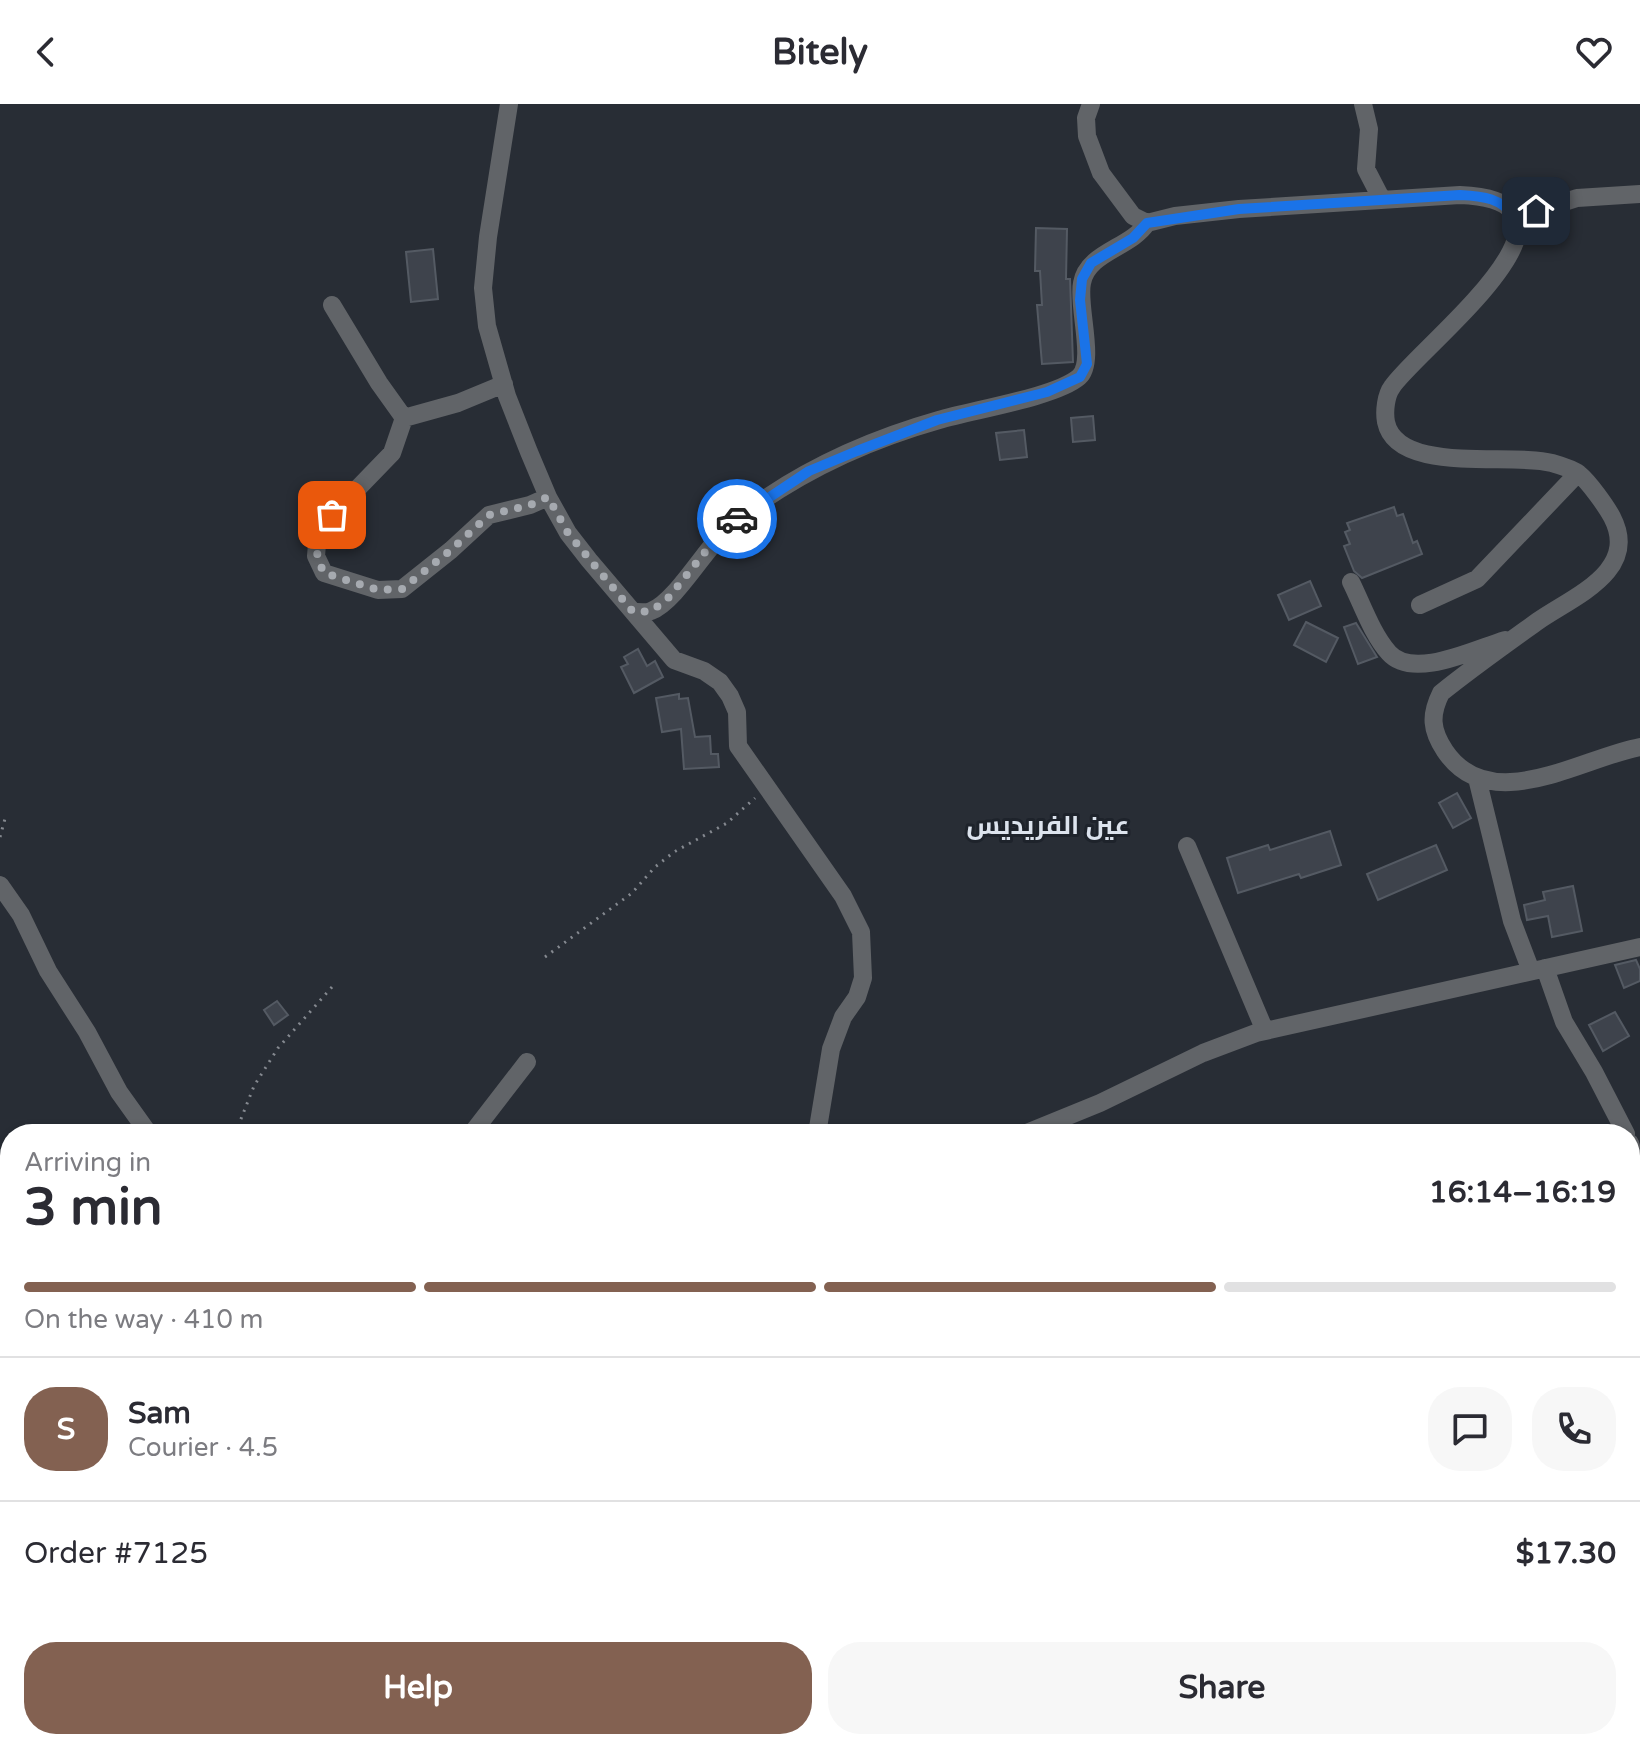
<!DOCTYPE html>
<html lang="en">
<head>
<meta charset="utf-8">
<style>
	body { margin:0; font-family:"Varela Round",Cairo,sans-serif; background:#f7f7f7; color:#2b2b33; height:100vh; display:flex; flex-direction:column; font-size:30px; white-space:nowrap }
	* { box-sizing:border-box; margin:0 }
	p { font-size:26px; color:#7c7c81 }
	.icon { flex:none; width:44px; height:44px; fill:none; stroke:currentColor; stroke-width:2; stroke-linecap:round; stroke-linejoin:round }
	.map { position:relative; flex:1; overflow:hidden }
	.drawer { position:absolute; left:0px; top:1020px; width:1640px; height:626px; display:flex; flex-direction:column; background:#fff; border-radius:32px 32px 0 0; box-shadow:0 2px 6px #0004 }
	.drawer>* { flex:none }
	.pin { position:absolute; display:grid; place-items:center; width:68px; height:68px; color:#fff; margin:-34px; border-radius:16px; box-shadow:0 4px 12px #0006 }
	.courier { position:absolute; display:grid; place-items:center; width:80px; height:80px; margin:-40px; border:6px solid #1a73e8; border-radius:50%; background:#fff; color:#222; box-shadow:0 2px 10px #0007 }
	.summary em { font-style:normal; font-weight:700 }
	.summary div { display:flex; flex-direction:column-reverse }
	.summary { display:flex; align-items:center; justify-content:space-between; height:136px; padding:0 24px }
	h1 { font-size:52px; font-weight:700; line-height:60px }
	.bar { display:grid; grid-template-columns:repeat(4,1fr); gap:12px 8px; align-content:center; height:96px; padding:0 24px }
	.bar i { height:10px; border-radius:6px; background:#e1e1e2 }
	.bar .selected { background:#836151 }
	.bar p { grid-column:span 4 }
	.line { display:flex; align-items:center; gap:20px; padding:0 24px; border-top:2px solid #e1e1e2 }
	.line div { flex:1 }
	.round { display:grid; place-items:center; flex:none; width:84px; height:84px; border-radius:32px; background:#f7f7f7 }
	.primary-button { display:flex; gap:16px; margin-top:auto; padding:16px 24px }
	.primary-button a { flex:1; height:92px; border-radius:32px; background:#836151; color:#fff; font-size:32px; font-weight:700; line-height:92px; text-align:center }
	.primary-button a+a { background:#f7f7f7; color:#2b2b33 }
	header { display:flex; justify-content:space-between; align-items:center; height:104px; padding:0 24px; background:#fff; font-size:36px; font-weight:700 }
	.map>svg:first-child { display:block }
	.forest { fill:#765846 }
	.building { fill:#3e434c; stroke:#545a63; stroke-width:2 }
	.lines { fill:none; stroke-linecap:round; stroke-linejoin:round }
	.path { stroke:#858990; stroke-width:3; stroke-dasharray:2 6; stroke-linecap:butt }
	.minor { stroke:#616468; stroke-width:18 }
	.done { stroke:#a6aab0; stroke-width:8; stroke-dasharray:0 14.4 }
	.route { stroke:#1a73e8; stroke-width:10 }
	.labels { text-anchor:middle; dominant-baseline:central; stroke-width:6; stroke-linejoin:round; paint-order:stroke }
	.quarter-label { font-size:26px; font-weight:bold; fill:#dce3ed; stroke:#1e232b }
</style>
</head>
<body>
<header><svg class="icon" aria-label="back" viewBox="0 0 24 24"><path d="M15 5l-7 7 7 7"/></svg>Bitely<svg class="icon" aria-label="heart" viewBox="0 0 24 24"><path d="M12 20l-8-8c-3-5 5-10 8-4 3-6 11-1 8 4z"/></svg></header>
<div class="map">
<svg width="1640" height="1645" viewBox="0 0 1640 1645">
	<rect width="100%" height="100%" fill="#282d35"/>
	<!-- forest -->
	<path class="forest" d="M0,1115l10,4v517h415l15,9h-440z"/>
	<!-- building -->
	<path class="building" d="M1036,124l31,1 -1,50h4l3,83 -31,2 -5,-59h5l-2,-34h-5z
		M433,145l5,50 -27,3 -5,-50z
		M1093,312l2,24 -22,2 -2,-24z
		M1024,326l3,27 -27,3 -4,-27z
		M1394,403l3,9 6,-2 10,29 4,-2 5,13 -60,24 -8,-7 -10,-25 6,-2 -5,-12 5,-2 -3,-7z
		M1310,477l11,25 -32,14 -11,-25z
		M1306,518l32,16 -12,24 -32,-17z
		M1356,519l21,34 -19,7 -14,-37z
		M638,545l9,17 8,-5 8,16 -29,16 -13,-26 7,-3 -4,-7z
		M679,590v5l9,-1 7,39 15,-1 1,18h7l1,13 -35,2 -3,-40 -19,3 -6,-34z
		M1457,689l14,25 -18,10 -14,-25z
		M1330,727l11,34 -40,13 -2,-4 -61,19 -11,-35 41,-13 2,5z
		M1436,741l11,25 -69,30 -11,-26z
		M1573,782l9,45 -30,6 -4,-21 -21,4 -3,-15 21,-5 -2,-8z
		M1636,856l4,9v12l-16,7 -9,-23z
		M277,897l11,14 -14,10 -10,-15z
		M1615,908l14,24 -26,15 -14,-26z"/>
	<g class="lines">
		<!-- path -->
		<path class="path" d="M0,733l6,-22
			M545,853l87,-64 23,-26 19,-15 53,-29 28,-25
			M235,1030l19,-48 24,-38 54,-61
			M838,1636l10,3 2,-3"/>
		<!-- minor -->
		<path class="minor" d="M509,0l-21,133 -5,51 4,38 20,70 22,56 19,45 20,36 21,27 85,100 30,11 16,11 10,14 7,16 1,34 105,150 18,36 2,46 -6,19 -14,20 -12,32 -14,85
			M1091,0l-5,14 1,18 14,37 32,43 14,7 28,-7 64,-7 221,-14c153,6 -43,154 -68,192 -6,8 -8,24 -6,35 11,53 124,30 166,41 7,2 22,7 27,11 10,8 27,32 33,43 28,54 -38,79 -74,104 -32,23 -66,47 -97,72 -11,22 -10,37 4,58 45,67 136,7 195,-4
			M1363,0l6,25 -3,40 16,31
			M1515,114l62,-20 63,-4
			M332,201l47,78 25,35 54,-15 46,-19
			M404,314l-12,35 -60,62 -14,18 -2,23 8,17 54,17 24,-1 49,-39 38,-35 41,-10 18,-8
			M1351,478c11,22 21,52 38,71 24,27 86,-4 116,-13
			M1420,501l57,-26 101,-106
			M633,508c5,0 14,1 18,-1 26,-9 60,-73 87,-93 59,-45 130,-78 201,-98 33,-10 117,-23 140,-43 17,-15 -2,-71 3,-94 5,-31 49,-35 65,-60
			M1477,674l35,143 19,50
			M1187,742l78,185
			M0,781l21,30 27,56 39,61 32,60 30,42
			M1545,864l19,54 30,50 32,62
			M473,1028l54,-70
			M1024,1030l76,-31 103,-50 53,-20 384,-86
			M1630,1039l10,34
			M1630,1494l10,-5
			M614,1636l1,9
			M955,1636l4,9"/>
	</g>
	<g class="lines">
		<!-- done -->
		<path class="done" d="M332,411c-17,22 -20,33 -8,58l54,17 24,-1 49,-39 38,-35 41,-10 18,-8 20,36 65,79 19,-1 17,-14 37,-46 31,-32"/>
		<!-- route -->
		<path class="route" d="M737,415l72,-48 48,-20 80,-31 110,-28 33,-15 7,-13 -7,-64 2,-21 9,-16 42,-25 14,-15 92,-14 221,-14c23,1 42,3 55,23l21,-7"/>
	</g>
	<g class="labels">
		<!-- quarter labels -->
		<g class="quarter-label">
			<text x="1048" y="721">عين الفريديس</text>
		</g>
	</g>
</svg>
<div class="pin" style="left:332px;top:411px;background:#ea580c"><svg class="icon" aria-label="bag" viewBox="0 0 24 24"><path d="M5 8h14l-1 12H6zM9 8a3 3 0 0 1 6 0"/></svg></div>
<div class="pin" style="left:1536px;top:107px;background:#1f2937"><svg class="icon" aria-label="home" viewBox="0 0 24 24"><path d="M3 11l9-7 9 7M6 9v11h12V9"/></svg></div>
<div class="courier" style="left:737px;top:415px"><svg class="icon" aria-label="car" viewBox="0 0 24 24"><path d="M5 17H2v-5l4-1 3-4h7l3 4 3 1v5h-3M9 17h6M6 11h13"/><circle cx="7" cy="17" r="2"/><circle cx="17" cy="17" r="2"/></svg></div>
<section class="drawer">
<div class="summary"><div><h1>3 min</h1><p>Arriving in</p></div><em>16:14–16:19</em></div>
<div class="bar"><i class="selected"></i><i class="selected"></i><i class="selected"></i><i></i><p>On the way · 410 m</p></div>
<div class="line" style="height:144px"><b class="round" style="background:#836151;color:#fff">S</b><div><b>Sam</b><p>Courier · 4.5</p></div><a class="round"><svg class="icon" aria-label="chat" viewBox="0 0 24 24"><path d="M4 5h16v11H9l-5 4z"/></svg></a><a class="round"><svg class="icon" aria-label="phone" viewBox="0 0 24 24"><path d="M5 4h4l2 5-3 2q2 4 5 5l2-3 5 2v4C11 20 4 13 5 4z"/></svg></a></div>
<div class="line" style="height:104px"><div>Order #7125</div><b>$17.30</b></div>
<div class="primary-button"><a>Help</a><a>Share</a></div>
</section>
</div>
</body>
</html>
